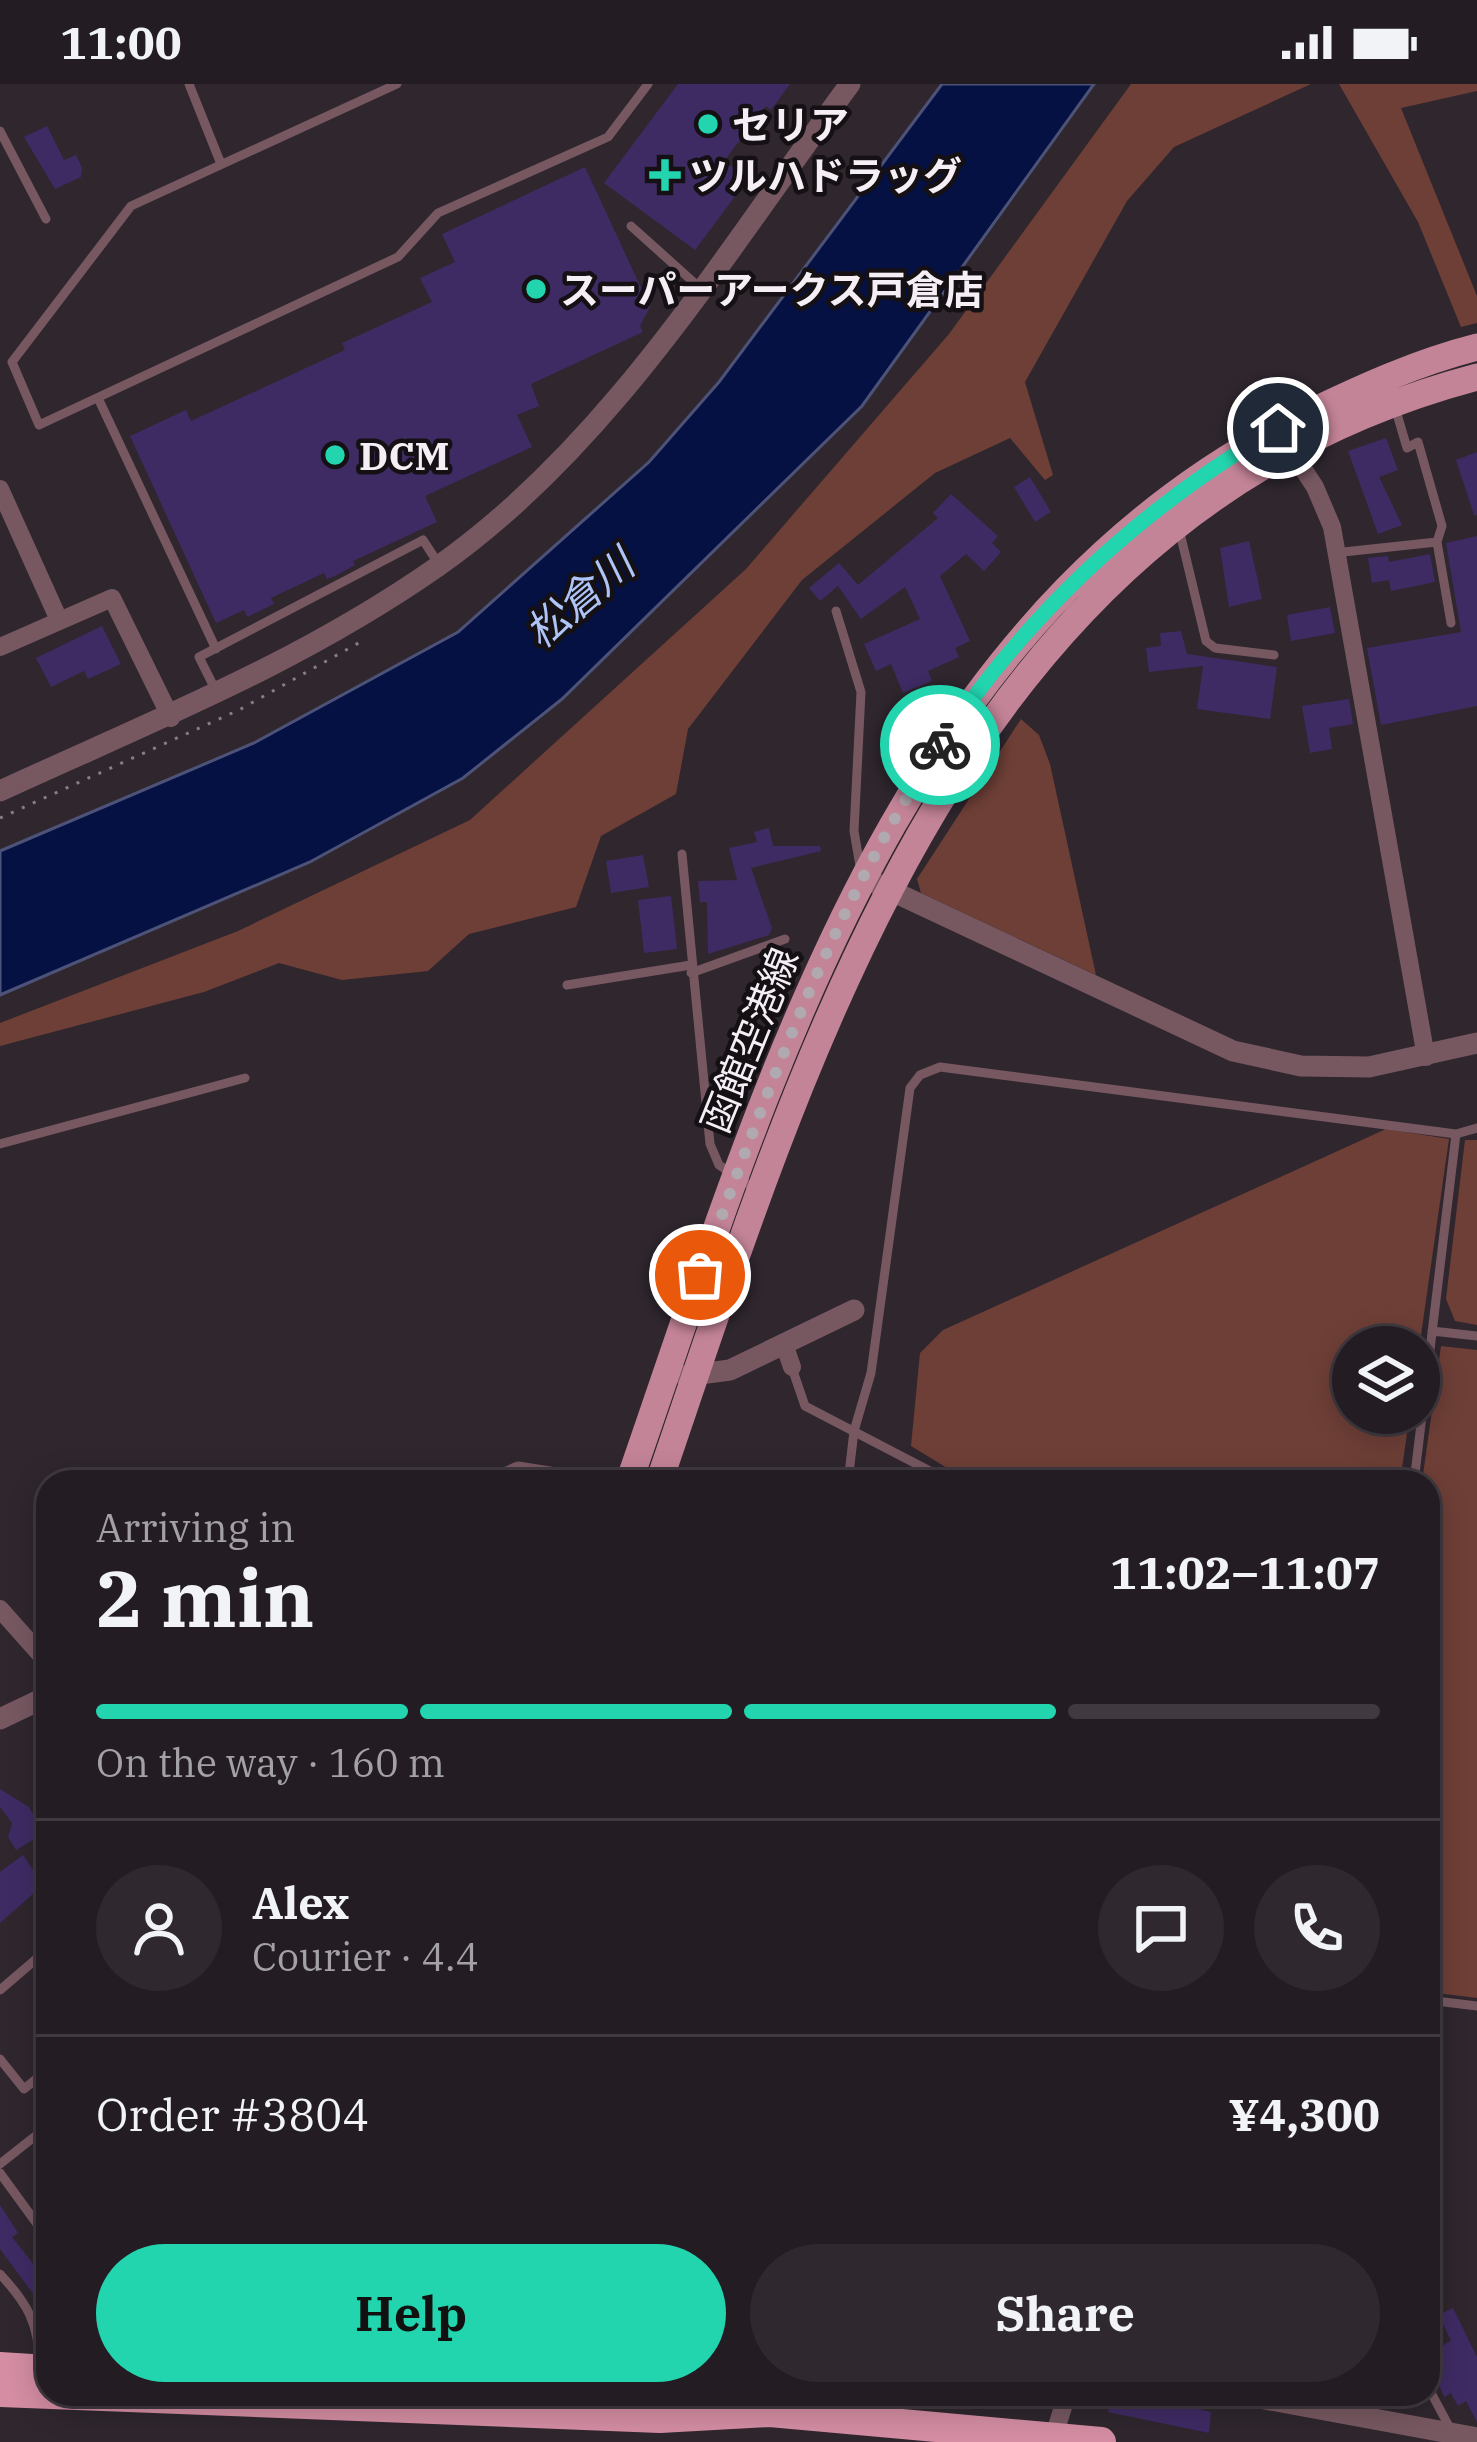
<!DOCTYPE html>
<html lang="en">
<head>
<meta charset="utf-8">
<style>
	body { margin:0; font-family:"IBM Plex Serif","Noto Sans JP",serif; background:#2f292f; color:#f1f3f6; height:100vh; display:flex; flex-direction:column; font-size:45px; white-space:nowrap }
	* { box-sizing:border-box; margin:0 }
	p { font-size:39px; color:#a3a1a5 }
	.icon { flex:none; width:66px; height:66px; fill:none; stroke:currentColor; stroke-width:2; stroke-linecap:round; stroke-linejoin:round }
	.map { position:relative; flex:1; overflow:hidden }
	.details { position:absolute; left:36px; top:1386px; width:1404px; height:936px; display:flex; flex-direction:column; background:#231c22; border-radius:36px; box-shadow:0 6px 30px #0003,0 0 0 3px #403a40 }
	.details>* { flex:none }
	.tools { position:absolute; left:1332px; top:1242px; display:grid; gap:24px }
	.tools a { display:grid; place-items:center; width:108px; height:108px; border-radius:50%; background:#231c22; box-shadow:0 6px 30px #0003,0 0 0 3px #403a40; font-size:60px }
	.pin { position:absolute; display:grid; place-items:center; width:102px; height:102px; color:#fff; margin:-51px; border:6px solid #fff; border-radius:50%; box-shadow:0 3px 12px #0007 }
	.courier { position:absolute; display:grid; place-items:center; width:120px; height:120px; margin:-60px; border:9px solid #22d5af; border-radius:50%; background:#fff; color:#222; box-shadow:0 3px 15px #0007 }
	.summary em { font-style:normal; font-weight:800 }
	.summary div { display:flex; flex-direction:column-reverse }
	.summary { display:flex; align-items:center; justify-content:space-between; height:204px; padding:0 60px }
	h1 { font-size:78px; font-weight:800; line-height:90px }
	.bar { display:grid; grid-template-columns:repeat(4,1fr); gap:18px 12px; align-content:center; height:144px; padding:0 60px }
	.bar i { height:15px; border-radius:9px; background:#403a40 }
	.bar .on { background:#22d5af }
	.bar p { grid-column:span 4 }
	.line { display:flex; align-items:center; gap:30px; padding:0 60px; border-top:3px solid #403a40 }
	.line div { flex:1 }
	.round { display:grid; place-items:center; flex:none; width:126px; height:126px; border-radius:63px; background:#2f292f }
	.action { display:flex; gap:24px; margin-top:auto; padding:24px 60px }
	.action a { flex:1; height:138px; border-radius:72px; background:#22d5af; color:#111; font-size:48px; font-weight:800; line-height:138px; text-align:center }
	.action a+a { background:#2f292f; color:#f1f3f6 }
	.status { display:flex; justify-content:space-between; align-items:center; height:84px; padding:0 60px; background:#231c22; direction:ltr }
	.status svg { height:33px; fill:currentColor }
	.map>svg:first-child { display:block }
	.green { fill:#6e3f37 }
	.water { fill:#051043; stroke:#4d5378; stroke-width:3 }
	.building { fill:#3f2b64 }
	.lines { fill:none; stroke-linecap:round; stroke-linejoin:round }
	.path { stroke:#867e85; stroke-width:3; stroke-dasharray:3 9; stroke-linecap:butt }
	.service { stroke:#775861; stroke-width:9 }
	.minor { stroke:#775861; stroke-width:18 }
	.tertiary { stroke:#775861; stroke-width:21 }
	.primary { stroke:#c48498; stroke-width:27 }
	.trunk { stroke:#d48da3; stroke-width:30 }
	.done { stroke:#b0a9af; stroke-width:12; stroke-dasharray:0 21.6 }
	.route { stroke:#22d5af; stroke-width:15 }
	.poi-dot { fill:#22d5af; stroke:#141014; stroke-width:4.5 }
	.labels { text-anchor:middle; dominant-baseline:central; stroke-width:9; stroke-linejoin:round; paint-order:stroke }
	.poi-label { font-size:39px; font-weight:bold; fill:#f5eff5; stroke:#141014; text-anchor:start }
	.street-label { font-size:39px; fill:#f5eff5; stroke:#141014 }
	.water-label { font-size:42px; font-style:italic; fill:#aec4f7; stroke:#141014 }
</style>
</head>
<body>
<div class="status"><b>11:00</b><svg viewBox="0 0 49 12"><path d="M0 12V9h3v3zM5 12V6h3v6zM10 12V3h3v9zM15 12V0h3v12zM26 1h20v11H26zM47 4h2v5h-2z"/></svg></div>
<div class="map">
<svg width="1477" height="2358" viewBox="0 0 1477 2358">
	<rect width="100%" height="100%" fill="#2f262e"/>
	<!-- green -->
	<path class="green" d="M1131,0h180l-137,63 -47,54 -102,181 28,93 -8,5 -35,-42 -75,35 -133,107 -114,149 -12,65 -75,42 -25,71 -107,27 -41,37 -86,9 -63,-17 -75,29 -204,54v-23l238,-92 232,-111 276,-251 203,-235z
		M1339,0h138v7l-76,17 76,188v27l-16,4 -43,-105z
		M1021,635l18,16 11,29 46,211 -175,-82 -4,-14z
		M1386,1045l63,10 -30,210 -66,-2v66h57l-10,69h-430l-59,-36 9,-93 23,-23z
		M1465,1056h12v185l-22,-4 -9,-22z
		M1441,1262l36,4v648l-49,-6v-510h-6z"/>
	<!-- water -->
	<path class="water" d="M942,0h152l-232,322 -300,293 -99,79 -153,84 -310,133v-144l254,-108 204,-111 191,-170 70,-80z"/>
	<!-- building -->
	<path class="building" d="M678,0h112l-19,26 -5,-4 -42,55 24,18 -53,71 -91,-67z
		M47,42l17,34 12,-5 6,13 -1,9 -26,12 -31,-52z
		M585,83l65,140 -10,19 3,6 -112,52 8,22 -22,9 15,32 -107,49 12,26 -84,39 2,4 -20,11 -8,3 -3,-6 -53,25 3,6 -27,13 -3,-7 -28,13 -86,-187 56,-26 5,11 154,-71 -3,-7 90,-41 -12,-24 35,-16 -13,-28z
		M1386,354l12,32 -19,7 23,48 -24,9 -30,-83z
		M1477,368v63h-3l-18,-55z
		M1030,393l21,35 -16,10 -21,-35z
		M951,410l47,42 -6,7 9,9 -17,19 -18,-17 -26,22 30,65 -15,7 4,9 -31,14 4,10 -29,12 -12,-29 -15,7 -12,-27 56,-25 -15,-32 -44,32 -23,-33 -18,15 -11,-13 30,-25 19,22 80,-67 -5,-5z
		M1477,452v170l-96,19 -14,-77 94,-16 -15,-89z
		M1249,457l13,58 -33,8 -9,-59z
		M1430,470l5,28 -44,9 -2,-11 -17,3 -4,-25 20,-2 1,6z
		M1330,523l5,26 -44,8 -4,-26z
		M102,542l19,38 -33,15 -4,-8 -33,16 -15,-29z
		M1181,547l6,23 90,13 -7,52 -73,-10 6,-43 -54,6 -3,-24 15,-2 -1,-13z
		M1349,615l4,25 -24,4 3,21 -22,4 -8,-47z
		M769,744l4,18h47l1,5 -70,17 21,60 -3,7 -61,19 -1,-52h-7l-2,-21 39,-1 -8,-32 28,-6 -3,-10z
		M643,771l6,32 -38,6 -5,-32z
		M671,812l6,53 -33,4 -6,-53z
		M0,1705l29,18 8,15 11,-6v15l-32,19 -8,-13 4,-14 -12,-16z
		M23,1771l20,30 -43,38v-51z
		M0,2121l18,28 -6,4 27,34 9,-7v50l-48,-65z
		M1453,2224l24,49v65l-11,-21 -8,5 -7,-13 -7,4 -16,-39v-5l23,-12 -12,-26z
		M1112,2310h25l74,18 -2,21 -101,-21z"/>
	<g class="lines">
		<!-- path -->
		<path class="path" d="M0,734l239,-108 123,-69"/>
		<!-- service -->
		<path class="service" d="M189,0l32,80
			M397,0l-266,122 -119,156 27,63 359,-168 40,-44 170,-76 40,-53
			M0,47l46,88
			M631,142l69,62
			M98,314l118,251
			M1397,330l10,34 11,-6 24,84 -5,16
			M1180,449l26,108 9,7 59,7
			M1334,469l103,-11 14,81
			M836,527l25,81 -7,139 7,41
			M216,607l-17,-34 224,-117 15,23
			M682,770l28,290 9,21 39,26
			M691,889l94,-34
			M567,901l124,-20
			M0,1060l245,-66
			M1432,1247l45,5
			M792,1284l13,38 146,76
			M848,1398l6,-51 17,-58 39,-285 10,-13 20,-8 516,67
			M1414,1398l42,-348 21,-6
			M0,1906l48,-41
			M1428,1916l49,6
			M0,1975l24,30 17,-14
			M48,1986l-7,5 7,9
			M0,2080l48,-38
			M0,2089l48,66
			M0,2190c28,30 38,49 40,90
			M1428,2303l23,43"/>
		<!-- minor -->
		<path class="minor" d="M1288,362l27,41 17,40 94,530
			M0,405l59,131
			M0,563l112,-49 59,120
			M784,1260l8,23
			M0,1525l48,54
			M1054,2352l13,-42"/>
		<!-- tertiary -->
		<path class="tertiary" d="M0,707c152,-70 298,-127 437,-224 173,-121 289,-316 413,-483
			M862,793l371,174 68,15 68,1 108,-24
			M685,1292l45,-6 124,-60
			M496,1398l23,-10 63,10
			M0,1635l48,-23
			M1238,2310l239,44"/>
		<!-- primary -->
		<path class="primary" d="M629,1398c139,-399 267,-868 680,-1069 54,-26 109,-51 168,-66
			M659,1398c152,-444 303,-969 818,-1105"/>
		<!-- trunk -->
		<path class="trunk" d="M0,2283l48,3
			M0,2308l660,26 110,-6 331,30
			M665,2310l53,9"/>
	</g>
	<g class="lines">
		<!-- done -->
		<path class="done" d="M700,1191c67,-183 132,-367 240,-530"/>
		<!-- route -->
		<path class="route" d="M940,661c87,-131 201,-237 338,-317"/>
	</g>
	<!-- markers -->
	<g class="poi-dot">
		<circle cx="708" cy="40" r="12"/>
		<path d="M659 73h12v12h12v12h-12v12h-12v-12h-12v-12h12z"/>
		<circle cx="536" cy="205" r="12"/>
		<circle cx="335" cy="371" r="12"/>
	</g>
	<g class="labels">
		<!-- poi labels -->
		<g class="poi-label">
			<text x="732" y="40">セリア</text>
			<text x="689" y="91">ツルハドラッグ</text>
			<text x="560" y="205">スーパーアークス戸倉店</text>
			<text x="359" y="371">DCM</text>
		</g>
		<!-- street labels -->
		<g class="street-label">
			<text transform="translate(749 956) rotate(-68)">函館空港線</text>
		</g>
		<!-- water labels -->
		<g class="water-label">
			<text transform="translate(579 514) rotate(-40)">松倉川</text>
		</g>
	</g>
</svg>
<div class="tools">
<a><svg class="icon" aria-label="layers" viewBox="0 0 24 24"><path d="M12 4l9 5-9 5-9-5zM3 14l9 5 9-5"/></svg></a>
</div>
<div class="pin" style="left:700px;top:1191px;background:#ea580c"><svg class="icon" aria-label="bag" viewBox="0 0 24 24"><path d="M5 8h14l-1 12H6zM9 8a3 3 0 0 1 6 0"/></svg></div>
<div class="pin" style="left:1278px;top:344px;background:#1f2937"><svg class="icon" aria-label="home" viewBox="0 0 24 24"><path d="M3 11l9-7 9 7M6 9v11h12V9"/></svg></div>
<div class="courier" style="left:940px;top:661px"><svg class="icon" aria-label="bike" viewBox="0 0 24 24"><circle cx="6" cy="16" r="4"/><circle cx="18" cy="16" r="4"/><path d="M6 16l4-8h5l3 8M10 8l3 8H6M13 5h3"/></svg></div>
<section class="details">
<div class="summary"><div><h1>2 min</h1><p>Arriving in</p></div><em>11:02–11:07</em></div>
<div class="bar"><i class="on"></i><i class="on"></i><i class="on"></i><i></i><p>On the way · 160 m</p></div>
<div class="line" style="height:216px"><a class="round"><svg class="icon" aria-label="person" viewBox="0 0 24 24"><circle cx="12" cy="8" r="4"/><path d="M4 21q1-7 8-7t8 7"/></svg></a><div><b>Alex</b><p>Courier · 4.4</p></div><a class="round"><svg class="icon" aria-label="chat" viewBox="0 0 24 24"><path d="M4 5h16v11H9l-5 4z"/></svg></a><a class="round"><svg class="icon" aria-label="phone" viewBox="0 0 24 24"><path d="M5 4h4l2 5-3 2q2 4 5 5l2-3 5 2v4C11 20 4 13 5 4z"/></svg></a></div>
<div class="line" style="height:156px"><div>Order #3804</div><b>¥4,300</b></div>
<div class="action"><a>Help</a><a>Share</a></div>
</section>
</div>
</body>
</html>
